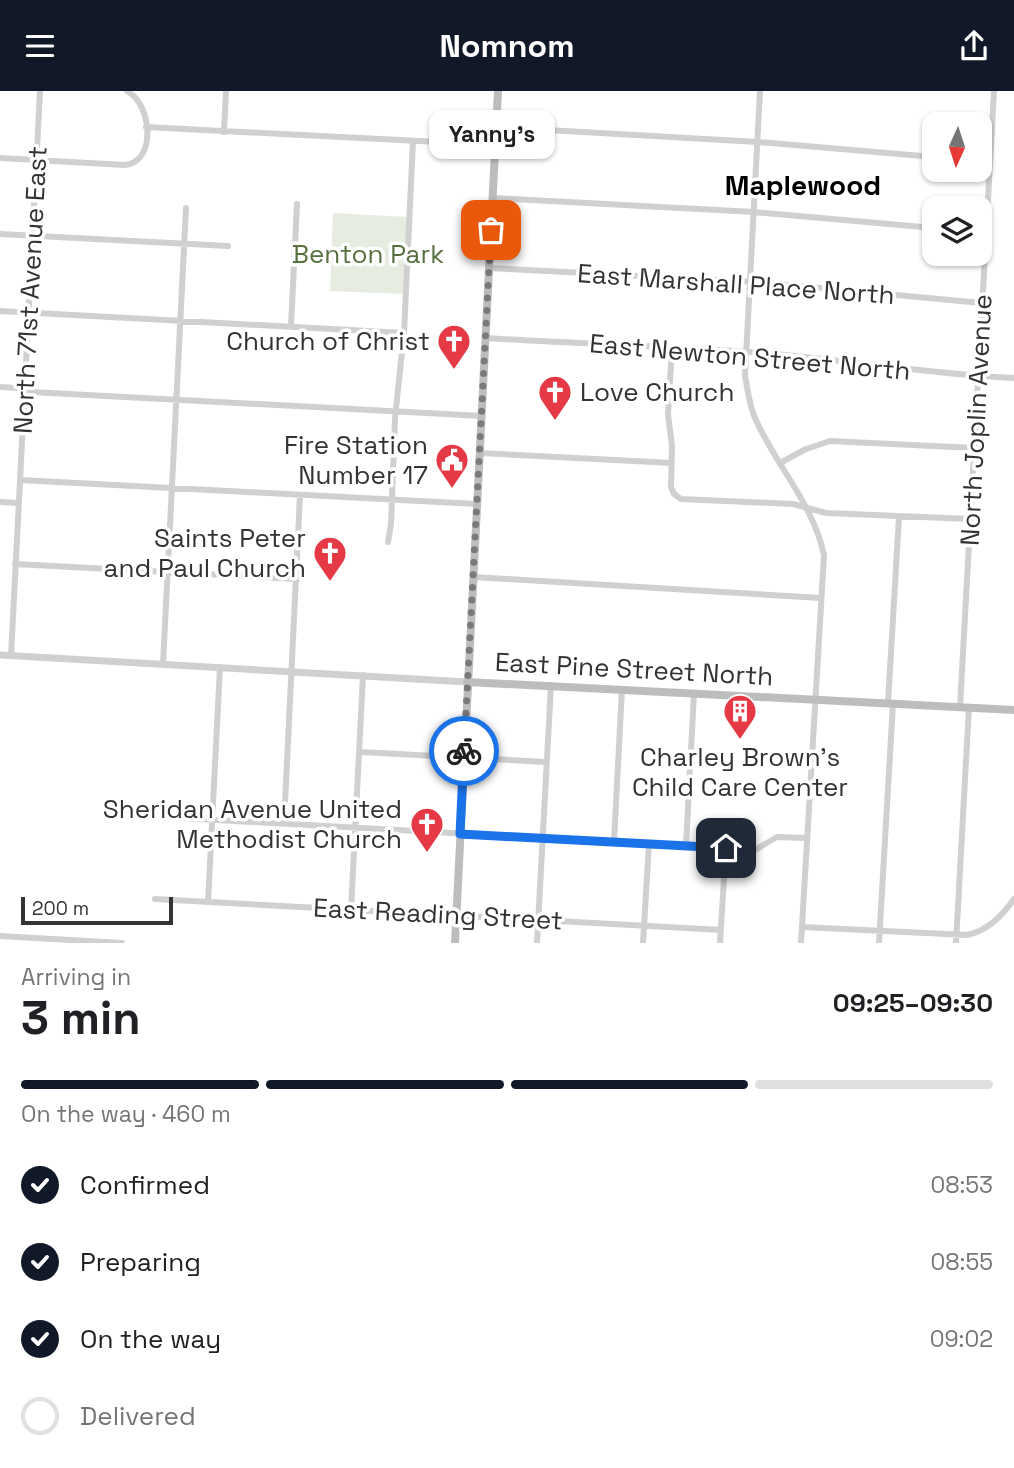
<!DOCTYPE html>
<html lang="en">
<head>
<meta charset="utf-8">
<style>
	body { margin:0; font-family:"Space Grotesk",sans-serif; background:#f2f2f2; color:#202124; height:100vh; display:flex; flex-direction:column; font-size:26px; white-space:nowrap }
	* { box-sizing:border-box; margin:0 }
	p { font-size:23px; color:#757577 }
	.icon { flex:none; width:38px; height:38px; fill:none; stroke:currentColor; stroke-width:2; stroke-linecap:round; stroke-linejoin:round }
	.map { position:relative; height:852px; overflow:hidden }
	.sheet { display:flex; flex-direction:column; background:#fff; flex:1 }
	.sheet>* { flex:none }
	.needle { width:46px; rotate:183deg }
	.fabs { position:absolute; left:922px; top:21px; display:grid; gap:14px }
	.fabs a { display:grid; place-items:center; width:70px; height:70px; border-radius:14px; background:#fff; box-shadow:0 2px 5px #0004; font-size:35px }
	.scale { position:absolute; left:21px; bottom:18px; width:152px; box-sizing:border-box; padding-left:7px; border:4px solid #333; border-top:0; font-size:19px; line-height:24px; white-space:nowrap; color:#333; -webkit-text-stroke:5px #fff; paint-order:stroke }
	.pin { position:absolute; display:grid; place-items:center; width:60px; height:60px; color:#fff; margin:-30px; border-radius:14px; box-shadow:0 4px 10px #0006 }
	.courier { position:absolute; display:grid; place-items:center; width:70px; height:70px; margin:-35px; border:5px solid #1a73e8; border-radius:50%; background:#fff; color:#222; box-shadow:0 2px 9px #0007 }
	.bubble { position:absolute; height:49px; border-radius:14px; background:#fff; box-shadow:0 2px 5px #0004; font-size:23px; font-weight:700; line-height:49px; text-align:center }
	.headline em { font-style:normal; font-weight:700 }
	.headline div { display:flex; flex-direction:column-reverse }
	.headline { display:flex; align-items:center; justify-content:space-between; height:119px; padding:0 21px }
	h1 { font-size:46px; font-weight:700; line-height:52px }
	.bar { display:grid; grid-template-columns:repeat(4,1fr); gap:10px 7px; align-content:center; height:84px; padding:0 21px }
	.bar i { height:9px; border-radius:5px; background:#e0e0e0 }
	.bar .current { background:#111827 }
	.bar p { grid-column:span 4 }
	ol { padding:0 21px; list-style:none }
	li { display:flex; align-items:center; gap:21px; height:77px }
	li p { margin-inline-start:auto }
	li .icon { padding:7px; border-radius:50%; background:#111827; color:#fff; stroke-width:4 }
	li:last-child { color:#757577 }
	li i { width:38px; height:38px; border:4px solid #e0e0e0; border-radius:50% }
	header { display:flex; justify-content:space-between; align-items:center; height:91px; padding:0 21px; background:#111827; color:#fff; font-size:32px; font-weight:700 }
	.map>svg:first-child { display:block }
	.green { fill:#e6ecdf }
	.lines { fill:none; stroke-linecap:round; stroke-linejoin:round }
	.minor { stroke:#d0d0d0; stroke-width:6 }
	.tertiary { stroke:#d0d0d0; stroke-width:7 }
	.secondary { stroke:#bdbdbd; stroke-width:8 }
	.done { stroke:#7a7a7a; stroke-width:7; stroke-dasharray:0 12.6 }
	.route { stroke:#1a73e8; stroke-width:9 }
	.labels { text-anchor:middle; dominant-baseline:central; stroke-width:7; stroke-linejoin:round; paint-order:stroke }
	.park-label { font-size:26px; fill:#56703f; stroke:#fff }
	.street-label { font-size:26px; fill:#333; stroke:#fff }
	.poi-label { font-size:26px; fill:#333; stroke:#fff; text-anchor:end }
	.neighbourhood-label { font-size:28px; font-weight:bold; fill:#000; stroke:#fff }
</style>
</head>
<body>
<header><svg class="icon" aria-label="menu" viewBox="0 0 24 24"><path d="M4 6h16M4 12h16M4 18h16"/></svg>Nomnom<svg class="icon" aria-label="share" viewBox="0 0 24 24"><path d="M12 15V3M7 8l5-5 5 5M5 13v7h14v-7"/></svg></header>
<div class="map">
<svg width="1014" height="852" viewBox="0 0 1014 852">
	<rect width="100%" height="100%" fill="#fff"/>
	<!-- green -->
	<path class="green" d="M333,122l74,4 -4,77 -73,-3z"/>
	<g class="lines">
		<!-- minor -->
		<path class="minor" d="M760,0l-15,285c3,14 4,29 10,42 21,48 58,85 69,137l-23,388
			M146,36l350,18
			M497,36l261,15 176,15
			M224,41l2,-41
			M0,67l125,7c32,-3 27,-61 2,-74
			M493,107l261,14 180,16
			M0,143l228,12
			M489,177l267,14 226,21
			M0,220l404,22
			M291,235l6,-122
			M486,247c92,6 185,8 278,15 83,7 166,21 250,25
			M672,258l-4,65 4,32 -1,41 3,7 7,5 112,5 33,9 144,6
			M0,296l18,1 13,4 451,24
			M480,362l192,10
			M780,372l26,-14 24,-8 144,7
			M20,389l457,24
			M0,411l18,1
			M388,451l3,-18 4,-106 9,-85 9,-192
			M15,473l282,15
			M473,486l348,21
			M11,565l29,-565
			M163,573l23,-456
			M888,612l11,-186
			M960,616l34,-616
			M360,661l186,10
			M181,727l574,32 22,-13 30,1
			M284,733l16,-329
			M614,751l8,-153
			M686,755l8,-153
			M155,808l566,31
			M208,811l12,-235
			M351,819l12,-235
			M802,836l165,8c20,-4 36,-20 47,-36
			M0,845l122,7
			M537,852l14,-258
			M643,852l6,-99
			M720,852l6,-95
			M879,852l14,-240
			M956,852l13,-236"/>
		<!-- tertiary -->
		<path class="tertiary" d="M0,564l467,27"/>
		<!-- secondary -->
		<path class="secondary" d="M467,591l547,28
			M455,852l43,-852"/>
	</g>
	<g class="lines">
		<!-- done -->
		<path class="done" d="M464,660l27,-521"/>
		<!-- route -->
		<path class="route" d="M464,660l-4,83 266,14"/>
	</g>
	<!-- icons -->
	<defs>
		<symbol id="church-pin" viewBox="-11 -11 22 30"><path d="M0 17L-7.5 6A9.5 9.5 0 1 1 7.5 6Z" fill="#e63946" stroke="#fff"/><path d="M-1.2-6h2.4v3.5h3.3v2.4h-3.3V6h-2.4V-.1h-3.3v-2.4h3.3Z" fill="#fff"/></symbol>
		<symbol id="civic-pin" viewBox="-11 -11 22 30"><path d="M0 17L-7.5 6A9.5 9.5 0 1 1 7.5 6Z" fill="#e63946" stroke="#fff"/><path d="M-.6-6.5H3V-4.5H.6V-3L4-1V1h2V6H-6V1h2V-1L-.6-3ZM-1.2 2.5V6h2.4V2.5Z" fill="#fff"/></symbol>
		<symbol id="building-pin" viewBox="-11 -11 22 30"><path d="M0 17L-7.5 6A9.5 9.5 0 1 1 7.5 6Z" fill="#e63946" stroke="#fff"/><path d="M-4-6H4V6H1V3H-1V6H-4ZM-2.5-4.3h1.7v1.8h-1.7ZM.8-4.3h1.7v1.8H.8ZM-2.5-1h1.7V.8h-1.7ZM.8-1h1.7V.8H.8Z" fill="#fff"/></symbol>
	</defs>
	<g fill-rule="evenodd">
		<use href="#church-pin" x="435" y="231" width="38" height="52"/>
		<use href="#church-pin" x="536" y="282" width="38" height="52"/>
		<use href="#civic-pin" x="433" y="350" width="38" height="52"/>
		<use href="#church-pin" x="311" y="443" width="38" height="52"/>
		<use href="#building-pin" x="721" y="601" width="38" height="52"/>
		<use href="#church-pin" x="408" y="714" width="38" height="52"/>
	</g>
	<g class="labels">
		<!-- park labels -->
		<g class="park-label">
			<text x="368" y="163">Benton Park</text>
		</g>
		<!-- street labels -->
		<g class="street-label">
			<text transform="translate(736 193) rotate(4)">East Marshall Place North</text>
			<text transform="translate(30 199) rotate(-87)">North 71st Avenue East</text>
			<text transform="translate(750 266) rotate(5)">East Newton Street North</text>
			<text transform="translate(976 329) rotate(-87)">North Joplin Avenue</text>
			<text transform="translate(634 578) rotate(3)">East Pine Street North</text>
			<text transform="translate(438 823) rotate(3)">East Reading Street</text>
		</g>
		<!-- poi labels -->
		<g class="poi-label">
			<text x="430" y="250">Church of Christ</text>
			<text x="580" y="301" text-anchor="start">Love Church</text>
			<text x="428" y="354">Fire Station<tspan x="428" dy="30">Number 17</tspan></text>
			<text x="306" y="447">Saints Peter<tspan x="306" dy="30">and Paul Church</tspan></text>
			<text x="740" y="666" text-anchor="middle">Charley Brown's<tspan x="740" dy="30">Child Care Center</tspan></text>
			<text x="402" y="718">Sheridan Avenue United<tspan x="402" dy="30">Methodist Church</tspan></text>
		</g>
		<!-- neighbourhood labels -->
		<g class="neighbourhood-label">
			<text x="803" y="94">Maplewood</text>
		</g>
	</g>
</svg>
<div class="fabs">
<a><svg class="needle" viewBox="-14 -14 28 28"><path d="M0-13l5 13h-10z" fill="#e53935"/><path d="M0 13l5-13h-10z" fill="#757577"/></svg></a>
<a><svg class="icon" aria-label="layers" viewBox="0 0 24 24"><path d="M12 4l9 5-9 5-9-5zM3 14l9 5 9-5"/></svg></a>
</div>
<div class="scale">200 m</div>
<div class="pin" style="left:491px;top:139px;background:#ea580c"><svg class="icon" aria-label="bag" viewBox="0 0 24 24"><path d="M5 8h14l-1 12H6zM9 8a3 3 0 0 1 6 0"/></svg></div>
<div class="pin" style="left:726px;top:757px;background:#1f2937"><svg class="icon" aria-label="home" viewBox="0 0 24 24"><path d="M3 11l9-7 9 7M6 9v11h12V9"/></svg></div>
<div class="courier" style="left:464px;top:660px"><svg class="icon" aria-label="bike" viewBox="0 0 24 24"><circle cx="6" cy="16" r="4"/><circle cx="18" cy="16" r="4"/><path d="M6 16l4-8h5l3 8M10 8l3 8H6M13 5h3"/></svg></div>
<div class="bubble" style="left:429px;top:19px;width:126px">Yanny's</div>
</div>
<section class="sheet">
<div class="headline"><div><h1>3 min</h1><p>Arriving in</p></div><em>09:25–09:30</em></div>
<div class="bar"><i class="current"></i><i class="current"></i><i class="current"></i><i></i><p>On the way · 460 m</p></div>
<ol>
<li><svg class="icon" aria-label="check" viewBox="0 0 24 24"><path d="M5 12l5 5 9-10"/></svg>Confirmed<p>08:53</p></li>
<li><svg class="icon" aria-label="check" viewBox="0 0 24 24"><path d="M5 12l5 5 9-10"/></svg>Preparing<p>08:55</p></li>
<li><svg class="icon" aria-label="check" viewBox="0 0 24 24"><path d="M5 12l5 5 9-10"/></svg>On the way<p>09:02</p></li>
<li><i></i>Delivered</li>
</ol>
</section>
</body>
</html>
